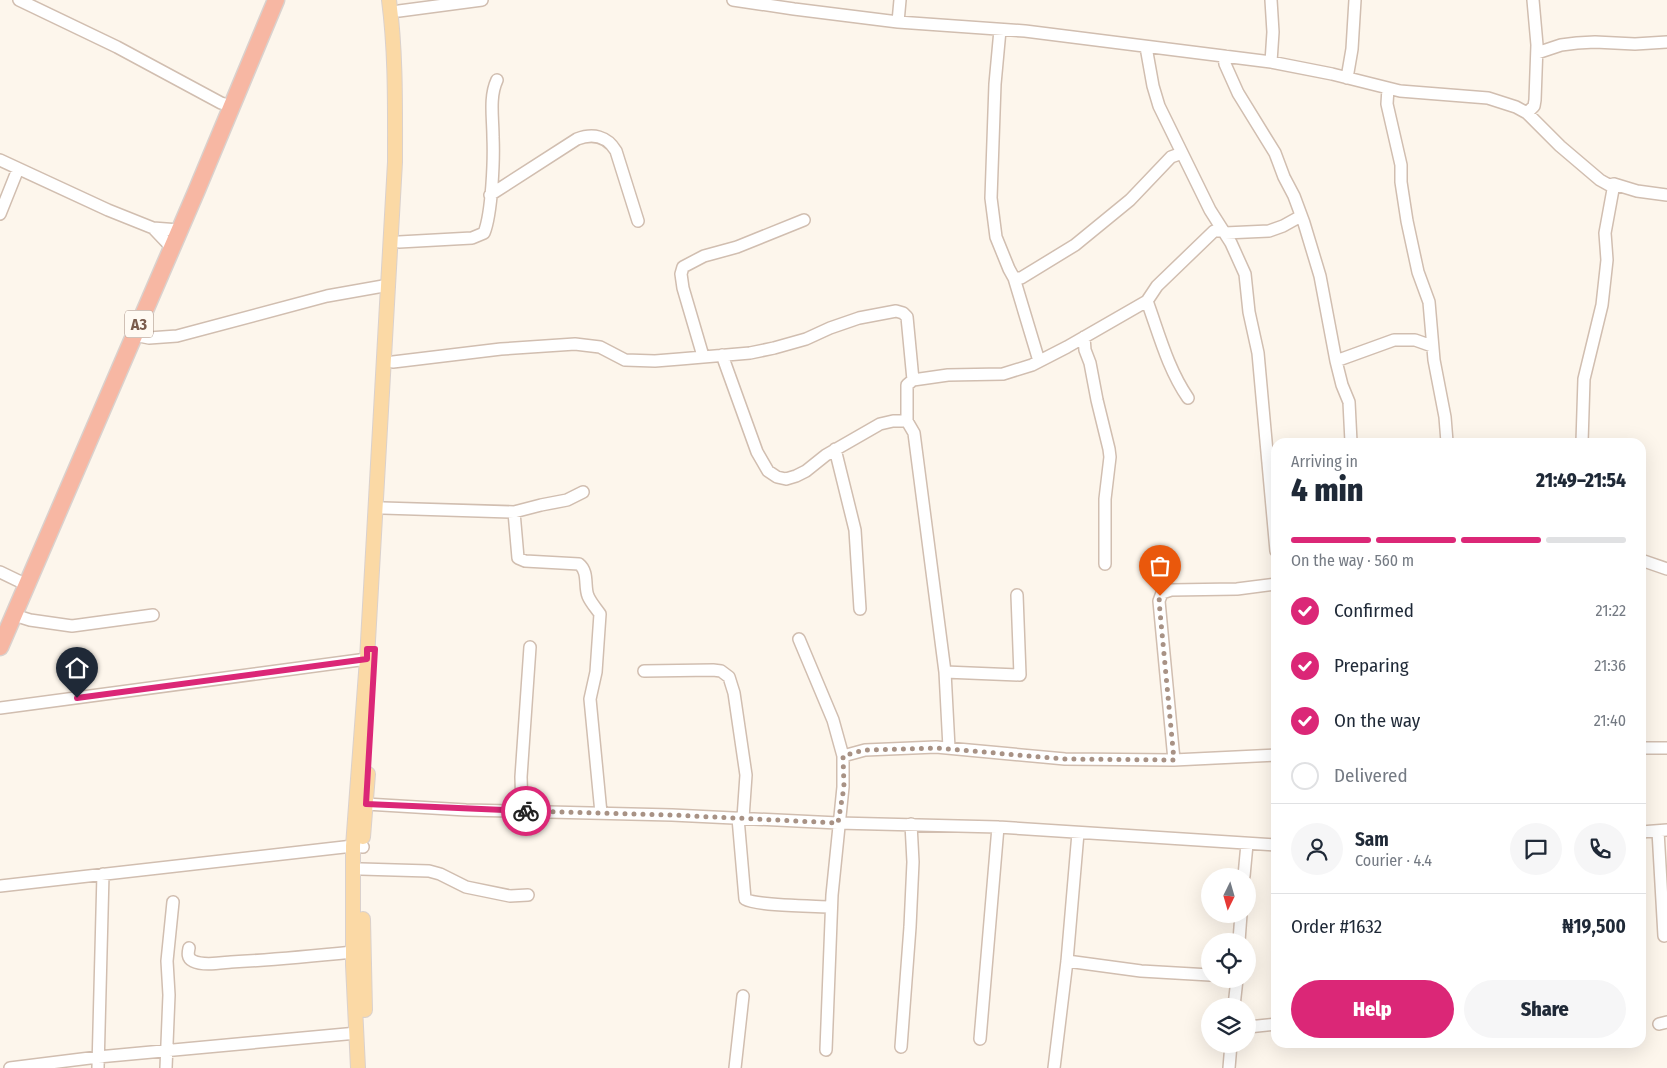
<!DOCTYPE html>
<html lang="en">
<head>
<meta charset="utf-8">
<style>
	body { margin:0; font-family:"Fira Sans Condensed",sans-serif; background:#f6f6f7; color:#1f2937; height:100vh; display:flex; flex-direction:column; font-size:19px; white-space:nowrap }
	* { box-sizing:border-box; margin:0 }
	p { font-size:16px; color:#747a83 }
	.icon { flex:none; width:28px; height:28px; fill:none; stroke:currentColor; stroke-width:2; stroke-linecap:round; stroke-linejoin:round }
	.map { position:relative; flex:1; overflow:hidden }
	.panel { position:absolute; left:1271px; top:438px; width:375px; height:610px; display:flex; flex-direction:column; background:#fff; border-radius:15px; box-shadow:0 5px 20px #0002 }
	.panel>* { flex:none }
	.needle { width:32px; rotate:185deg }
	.controls { position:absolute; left:1201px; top:868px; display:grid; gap:10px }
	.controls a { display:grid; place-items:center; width:55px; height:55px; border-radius:50%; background:#fff; box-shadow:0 5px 20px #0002; font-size:25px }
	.pin { position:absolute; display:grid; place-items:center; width:42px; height:42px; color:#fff; margin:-51px -21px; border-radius:50% 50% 50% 0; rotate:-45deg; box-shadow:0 0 5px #0007 }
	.pin .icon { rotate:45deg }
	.courier { position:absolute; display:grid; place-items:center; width:50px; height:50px; margin:-25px; border:4px solid #db2777; border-radius:50%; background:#fff; color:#222; box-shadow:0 1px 6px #0007 }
	.overview em { font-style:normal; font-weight:800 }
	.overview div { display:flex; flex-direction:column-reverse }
	.overview { display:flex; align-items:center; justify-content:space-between; height:85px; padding:0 20px }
	h1 { font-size:32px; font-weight:800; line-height:38px }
	.bar { display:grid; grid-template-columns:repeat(4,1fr); gap:8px 5px; align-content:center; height:60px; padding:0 20px }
	.bar i { height:6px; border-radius:4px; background:#e0e1e3 }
	.bar .current { background:#db2777 }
	.bar p { grid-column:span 4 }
	.line { display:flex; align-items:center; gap:12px; padding:0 20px; border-top:1px solid #e0e1e3 }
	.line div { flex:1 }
	.round { display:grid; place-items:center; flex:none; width:52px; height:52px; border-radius:26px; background:#f6f6f7 }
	ol { padding:0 20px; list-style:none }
	li { display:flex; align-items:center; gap:15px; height:55px }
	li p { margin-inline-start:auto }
	li .icon { padding:5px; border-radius:50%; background:#db2777; color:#fff; stroke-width:4 }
	li:last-child { color:#747a83 }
	li i { width:28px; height:28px; border:2px solid #e0e1e3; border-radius:50% }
	.action { display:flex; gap:10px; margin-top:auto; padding:10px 20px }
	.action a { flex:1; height:58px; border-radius:30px; background:#db2777; color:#fff; font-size:20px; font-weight:800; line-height:58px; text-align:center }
	.action a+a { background:#f6f6f7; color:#1f2937 }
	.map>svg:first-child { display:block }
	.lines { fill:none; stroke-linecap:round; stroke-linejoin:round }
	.minor-casing { stroke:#d1beb0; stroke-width:14 }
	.major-casing { stroke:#dad1cd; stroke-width:16 }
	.highway-casing { stroke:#dad1cd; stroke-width:19 }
	.minor { stroke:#fff; stroke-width:11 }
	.major { stroke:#fbd9a5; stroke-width:14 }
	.highway { stroke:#f7b7a3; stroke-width:16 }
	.done { stroke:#a89285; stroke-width:5; stroke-dasharray:0 9 }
	.route { stroke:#db2777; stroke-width:6 }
	.labels { text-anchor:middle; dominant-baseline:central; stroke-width:4; stroke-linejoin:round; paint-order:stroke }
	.shield { fill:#fffaf3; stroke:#a28b7f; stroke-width:1 }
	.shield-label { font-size:16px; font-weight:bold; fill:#7a5c4d }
</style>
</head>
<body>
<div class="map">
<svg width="1667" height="1068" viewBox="0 0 1667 1068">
	<rect width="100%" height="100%" fill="#fdf6ec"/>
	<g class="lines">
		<defs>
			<path id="minor" d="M19,0l98,47 104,56 11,3
				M733,0l61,9 104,13 127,9 246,31 61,12 68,17 88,7 28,9 11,6 33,33 40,34 9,5 5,-1 23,7 30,4
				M399,11l83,-11
				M898,22l2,-22
				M1000,30l-5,54 -4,114 5,39 13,32 5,9h7l54,-33 55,-45 41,-43 11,-4
				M1146,47l7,39 6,20 51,104 21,33 14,31 4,38 9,41 18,198
				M1537,53l24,-8 16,-2 18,-1 40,2 32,-2
				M1224,56l1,8 13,29 37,60 9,24 10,19 10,27 16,53 16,85 6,24 7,17 2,40
				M1271,62l2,-30 -2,-32
				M1347,78l5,-29 3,-49
				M1388,88l-1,16 14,61v17l6,39 11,51 11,30 5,58 11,57 2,25
				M1527,113l7,-7 1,-6 2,-55 -4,-45
				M0,160l108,50 45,18 26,2
				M490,195l87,-56c16,-6 30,-3 39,12l22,70
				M0,214l18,-45
				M153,228l19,20
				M1225,233l44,-2 14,-5 18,-10
				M399,242l73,-4 12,-5c8,-20 10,-74 9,-96 0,-19 -4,-40 4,-57
				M1014,278l25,83
				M1147,301c12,33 21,68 41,97
				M134,335l15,3 28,-2 150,-40 62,-11
				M1084,337l1,13 5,13 7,37 12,49 1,8 -5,42v65
				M722,355l35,97 11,19 9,6 9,2 10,-3 10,-5 20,-16 54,-31 13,-3h14
				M703,356l-20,-68 -2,-14 2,-7 21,-11 33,-9 67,-27
				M1336,361l58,-21h21l17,6
				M393,362l108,-13 74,-5 25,3 25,13 30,1 25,-2 70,-6 24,-5 32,-9 24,-11 29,-10 37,-7 7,2 4,4 6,63
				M1582,442l2,-63 18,-74 5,-45 -2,-27 9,-49
				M835,449l20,81 5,79
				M383,508l131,4 27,-7 26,-5 16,-8
				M514,512l4,46 7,3 54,3c10,8 5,22 9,32 3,7 8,12 12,18l-4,58 -6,27 11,114
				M1641,560l26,9
				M0,572l27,13
				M14,615l16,5 42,6 81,-11
				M799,639l34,81 10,36
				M644,671l69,-1 8,1 8,6 5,16 12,82 -3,43
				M945,672l75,3 -3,-80
				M0,708l367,-49
				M949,748l-4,-76 -31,-239 -7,-12v-36l6,-5 35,-5 55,-1 29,-9 35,-18 80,-46 10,-15 57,-55h9
				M1641,748h26
				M1174,760l-15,-159 3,-8 9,-3 66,-1 39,-5
				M366,804l100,6 206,5 166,8 160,4 278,18
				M522,811l-1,-34 9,-130
				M738,818l7,81c12,7 69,7 86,8
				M1658,831l6,105
				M1641,832l26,-2
				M361,869l68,2 11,3 26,13 44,9 18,-1
				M1244,876l3,-32
				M0,886l353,-40 10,1
				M1239,941l2,-27
				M189,948c-1,5 -2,10 4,13 10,5 27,2 38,1 41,-2 82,-6 122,-10
				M1067,961l74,10 69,4
				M1234,1006l3,-27
				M1659,1024l8,-2
				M1248,1027l28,-3
				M980,1039l18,-212
				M901,1047l9,-120 3,-65 -2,-38
				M826,1050l6,-155 11,-108v-31l22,-6 71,-3 129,12 109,1 102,-5
				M10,1068l88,-11 259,-24
				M98,1068l5,-194
				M166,1068l3,-73 -2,-34 6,-59
				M735,1068l8,-72
				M1054,1068l13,-107 11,-128
				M1229,1068l2,-24"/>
			<path id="major" d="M363,837l5,-63
				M363,919l2,91
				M358,1068l-5,-103v-119l14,-187 28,-497c0,-54 1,-109 -6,-162"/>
			<path id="highway" d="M0,647l196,-455 80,-192"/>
		</defs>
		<!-- minor casing -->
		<use href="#minor" class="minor-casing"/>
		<!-- major casing -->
		<use href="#major" class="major-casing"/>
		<!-- highway casing -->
		<use href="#highway" class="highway-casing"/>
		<!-- minor -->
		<use href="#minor" class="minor"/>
		<!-- major -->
		<use href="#major" class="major"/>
		<!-- highway -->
		<use href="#highway" class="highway"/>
	</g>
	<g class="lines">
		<!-- done -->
		<path class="done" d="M526,811l146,4 166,8 6,-36 -1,-31 21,-6 72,-2 129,11 109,1 -15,-159 1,-5"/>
		<!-- route -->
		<path class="route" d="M77,698l290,-39v-10h8l-9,155 160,7"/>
	</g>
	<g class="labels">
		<!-- shield labels -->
		<rect class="shield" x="125" y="310.5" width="28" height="27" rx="4"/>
		<g class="shield-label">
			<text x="139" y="324">A3</text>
		</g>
	</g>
</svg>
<div class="controls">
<a><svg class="needle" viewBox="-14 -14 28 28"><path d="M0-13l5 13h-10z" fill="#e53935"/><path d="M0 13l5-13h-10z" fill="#747a83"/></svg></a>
<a><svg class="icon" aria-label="locate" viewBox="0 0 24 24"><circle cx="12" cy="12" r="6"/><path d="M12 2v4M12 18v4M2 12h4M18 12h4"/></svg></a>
<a><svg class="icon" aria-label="layers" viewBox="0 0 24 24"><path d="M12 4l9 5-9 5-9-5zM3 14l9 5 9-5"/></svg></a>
</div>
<div class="pin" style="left:1160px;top:596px;background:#ea580c"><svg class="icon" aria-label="bag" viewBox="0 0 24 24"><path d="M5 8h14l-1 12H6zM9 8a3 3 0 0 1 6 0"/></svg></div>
<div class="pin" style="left:77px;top:698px;background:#1f2937"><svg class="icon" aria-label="home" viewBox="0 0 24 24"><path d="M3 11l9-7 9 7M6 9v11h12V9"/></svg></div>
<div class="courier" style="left:526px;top:811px"><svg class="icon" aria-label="bike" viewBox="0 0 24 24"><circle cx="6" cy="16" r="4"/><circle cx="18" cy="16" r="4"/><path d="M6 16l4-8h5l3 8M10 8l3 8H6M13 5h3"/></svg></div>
<section class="panel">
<div class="overview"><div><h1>4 min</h1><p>Arriving in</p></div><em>21:49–21:54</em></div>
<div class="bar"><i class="current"></i><i class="current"></i><i class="current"></i><i></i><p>On the way · 560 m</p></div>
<ol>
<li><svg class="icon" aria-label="check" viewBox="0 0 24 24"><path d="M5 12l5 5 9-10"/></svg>Confirmed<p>21:22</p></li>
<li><svg class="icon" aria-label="check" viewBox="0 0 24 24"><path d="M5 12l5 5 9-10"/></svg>Preparing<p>21:36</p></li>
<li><svg class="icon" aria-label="check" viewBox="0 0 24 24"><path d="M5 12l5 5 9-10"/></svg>On the way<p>21:40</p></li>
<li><i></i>Delivered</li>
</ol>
<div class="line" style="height:90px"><a class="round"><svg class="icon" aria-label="person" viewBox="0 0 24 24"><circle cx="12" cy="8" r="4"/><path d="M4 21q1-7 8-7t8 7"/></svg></a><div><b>Sam</b><p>Courier · 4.4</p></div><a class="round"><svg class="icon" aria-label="chat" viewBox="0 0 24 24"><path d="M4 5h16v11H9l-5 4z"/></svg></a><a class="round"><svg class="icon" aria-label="phone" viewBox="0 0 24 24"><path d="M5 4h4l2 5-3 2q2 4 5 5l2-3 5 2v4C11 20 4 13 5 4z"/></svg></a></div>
<div class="line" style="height:65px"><div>Order #1632</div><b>₦19,500</b></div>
<div class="action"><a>Help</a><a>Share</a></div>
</section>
</div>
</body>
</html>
